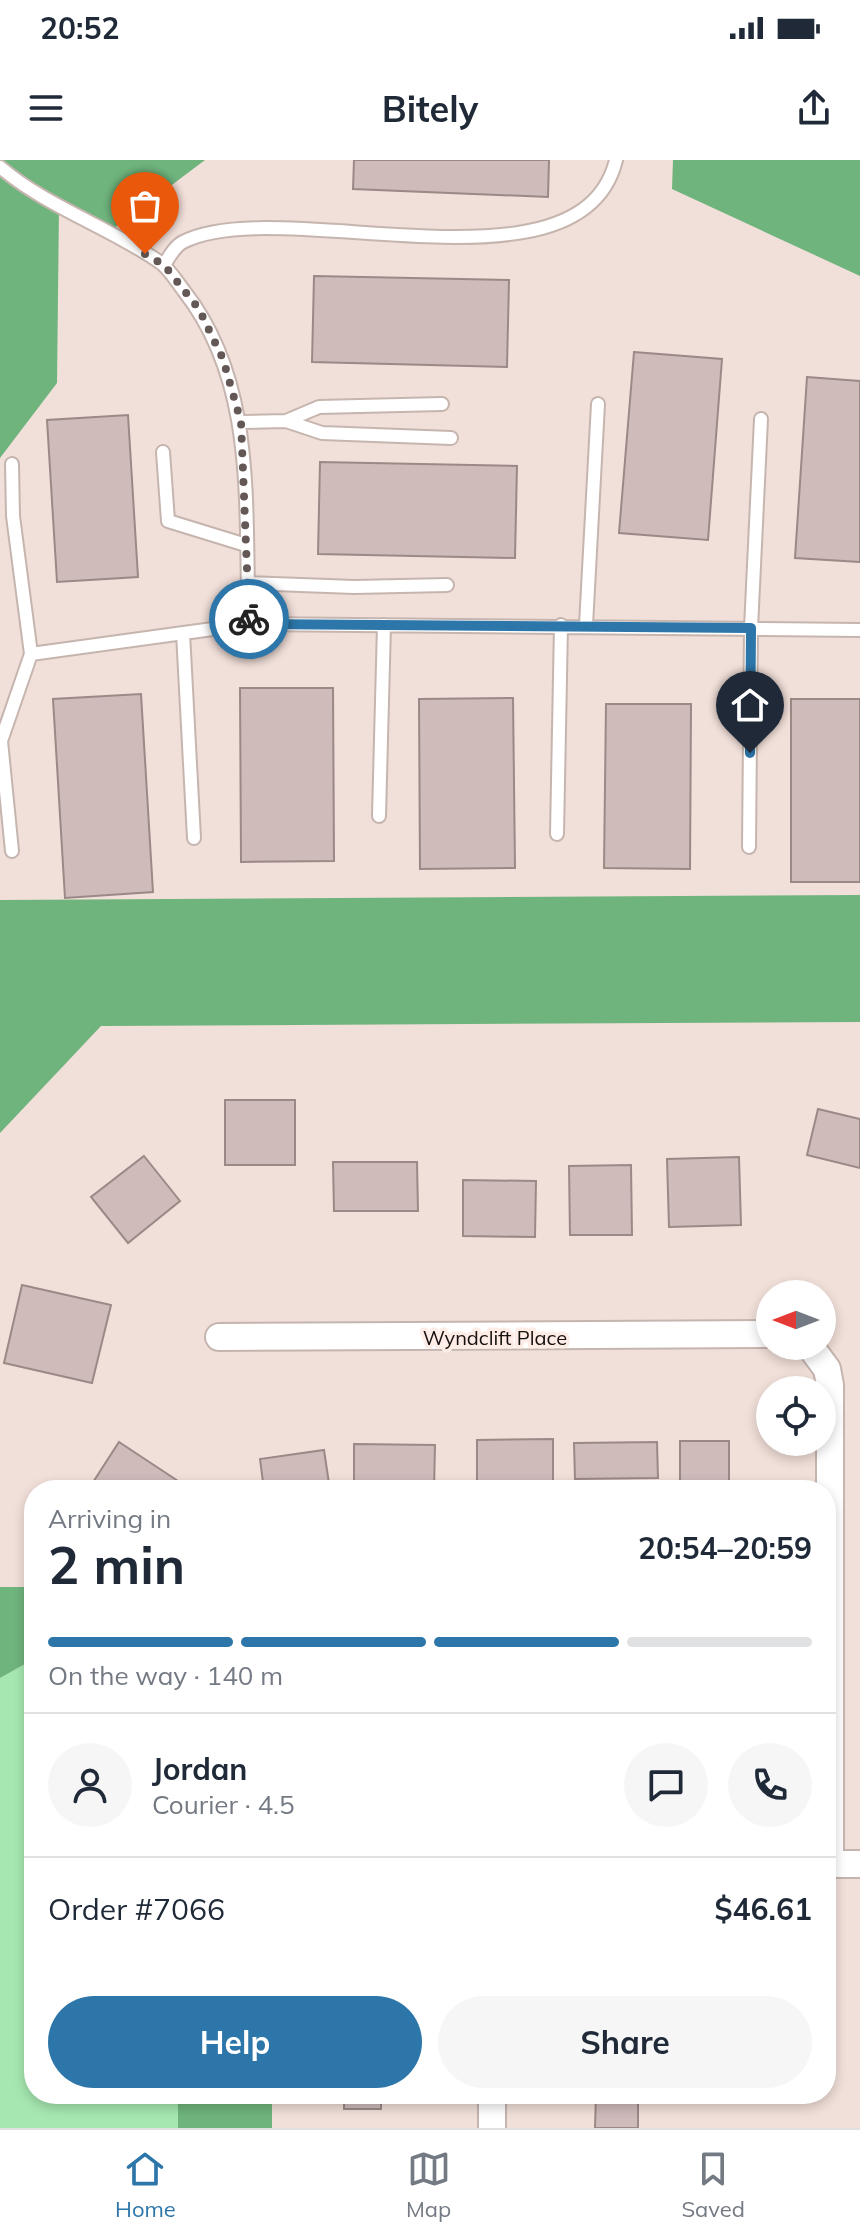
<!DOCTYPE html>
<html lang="en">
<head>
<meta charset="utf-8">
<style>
	body { margin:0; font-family:Mulish,sans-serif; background:#f6f6f7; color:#1f2937; height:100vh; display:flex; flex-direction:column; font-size:30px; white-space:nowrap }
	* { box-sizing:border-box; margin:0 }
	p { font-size:26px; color:#747a83 }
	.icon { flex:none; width:44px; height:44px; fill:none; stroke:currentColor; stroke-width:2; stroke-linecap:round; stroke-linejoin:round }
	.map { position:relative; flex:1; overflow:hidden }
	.drawer { position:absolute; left:24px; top:1320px; width:812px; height:624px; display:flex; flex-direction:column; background:#fff; border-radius:32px; box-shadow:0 4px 12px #0003 }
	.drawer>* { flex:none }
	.needle { width:52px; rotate:270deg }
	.buttons { position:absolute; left:756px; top:1120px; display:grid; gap:16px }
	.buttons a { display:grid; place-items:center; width:80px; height:80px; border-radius:50%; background:#fff; box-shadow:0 4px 12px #0003; font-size:40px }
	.pin { position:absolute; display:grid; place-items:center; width:68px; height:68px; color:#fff; margin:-82px -34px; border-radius:50% 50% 50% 0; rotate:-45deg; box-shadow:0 0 8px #0007 }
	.pin .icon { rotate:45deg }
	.courier { position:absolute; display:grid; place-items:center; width:80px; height:80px; margin:-40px; border:6px solid #2d76aa; border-radius:50%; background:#fff; color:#222; box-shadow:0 2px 10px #0007 }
	.headline em { font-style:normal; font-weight:700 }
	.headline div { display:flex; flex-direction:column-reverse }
	.headline { display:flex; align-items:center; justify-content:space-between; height:136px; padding:0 24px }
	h1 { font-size:52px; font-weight:700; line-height:60px }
	.bar { display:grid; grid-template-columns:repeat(4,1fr); gap:12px 8px; align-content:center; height:96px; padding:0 24px }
	.bar i { height:10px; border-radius:6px; background:#e0e1e3 }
	.bar .current { background:#2d76aa }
	.bar p { grid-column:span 4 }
	.line { display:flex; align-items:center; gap:20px; padding:0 24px; border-top:2px solid #e0e1e3 }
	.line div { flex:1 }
	.round { display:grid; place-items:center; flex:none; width:84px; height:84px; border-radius:42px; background:#f6f6f7 }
	.primary-button { display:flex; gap:16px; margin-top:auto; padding:16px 24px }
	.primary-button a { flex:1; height:92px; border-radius:48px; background:#2d76aa; color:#fff; font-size:32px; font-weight:700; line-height:92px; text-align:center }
	.primary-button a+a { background:#f6f6f7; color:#1f2937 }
	.status { display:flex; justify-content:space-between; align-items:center; height:56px; padding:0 40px; background:#fff; direction:ltr }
	.status svg { height:22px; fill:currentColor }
	header { display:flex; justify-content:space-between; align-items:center; height:104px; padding:0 24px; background:#fff; font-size:36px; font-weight:700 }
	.dock { display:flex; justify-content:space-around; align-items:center; height:112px; border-top:2px solid #e0e1e3; background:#fff; font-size:22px; color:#747a83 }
	.dock a { display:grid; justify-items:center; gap:4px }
	.dock .current { color:#2d76aa }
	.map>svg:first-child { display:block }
	.green { fill:#a6e7b1 }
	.forest { fill:#6fb47d }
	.building { fill:#cebbba; stroke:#9b8988; stroke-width:2 }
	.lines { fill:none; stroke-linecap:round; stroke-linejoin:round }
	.lane-casing { stroke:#c6b5af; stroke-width:16 }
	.street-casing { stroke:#c6b5af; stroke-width:30 }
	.lane { stroke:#fff; stroke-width:12 }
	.street { stroke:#fff; stroke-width:26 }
	.done { stroke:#635855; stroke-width:8; stroke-dasharray:0 14.4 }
	.route { stroke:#2d76aa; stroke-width:10 }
	.labels { text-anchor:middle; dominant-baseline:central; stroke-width:7; stroke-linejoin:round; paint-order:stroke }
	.street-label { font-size:20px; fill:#16100e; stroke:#feece6 }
</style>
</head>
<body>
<div class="status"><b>20:52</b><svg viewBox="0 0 49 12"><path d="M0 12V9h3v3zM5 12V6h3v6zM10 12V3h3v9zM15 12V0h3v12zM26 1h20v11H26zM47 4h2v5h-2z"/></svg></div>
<header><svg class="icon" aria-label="menu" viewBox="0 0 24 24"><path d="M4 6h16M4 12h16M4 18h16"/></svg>Bitely<svg class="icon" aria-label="share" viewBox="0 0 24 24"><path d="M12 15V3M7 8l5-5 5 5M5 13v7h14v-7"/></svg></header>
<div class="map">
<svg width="860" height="1968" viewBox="0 0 860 1968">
	<rect width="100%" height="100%" fill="#f1dfd9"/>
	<!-- green -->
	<path class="green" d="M34,1499v435h144v34h-178v-450z"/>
	<!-- forest -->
	<path class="forest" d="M0,0h205l-97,73 -49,-26 -2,176 -57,75z
		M673,0h187v116l-188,-87z
		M860,735v127l-759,4 -101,107v-233z
		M0,1427h34v72l-34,19z
		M178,1934h94v34h-94z"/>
	<!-- building -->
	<path class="building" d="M354,0h195l-1,37 -195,-8z
		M314,116l195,4 -2,87 -195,-5z
		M634,192l88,7 -14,181 -89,-7z
		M807,217l53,4v181l-65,-4z
		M128,255l10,162 -81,5 -10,-162z
		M320,302l197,4 -2,92 -197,-4z
		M240,528h93l1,173 -93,1z
		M141,534l12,198 -88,6 -12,-199z
		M513,538l2,170 -95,1 -1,-170z
		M791,539h69v183h-69z
		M606,544h85l-1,165 -86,-1z
		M225,940h70v65h-70z
		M818,949l42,10v49l-53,-13z
		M144,996l36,45 -52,42 -37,-46z
		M739,997l2,68 -72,2 -2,-68z
		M333,1002h84l1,49h-84z
		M631,1005l1,70h-62l-1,-69z
		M463,1020l73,1 -1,56 -72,-1z
		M22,1125l89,20 -19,78 -88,-20z
		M553,1279v50h-76v-49z
		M680,1281h49v49h-49z
		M119,1282l59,39 -6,9h-84z
		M657,1282l1,36 -83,1 -1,-36z
		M354,1284l81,1 -1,45h-80z
		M324,1290l6,40h-66l-4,-31z
		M344,1934h37v15h-37z
		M596,1934h42v34h-43z"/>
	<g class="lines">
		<defs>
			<path id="lane" d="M0,7c48,41 110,60 161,96 9,7 16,19 23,28 74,94 60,220 65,333l611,6
				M164,105c5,-8 11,-19 19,-23 96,-50 398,62 433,-82
				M286,261l33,-14 123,-3
				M241,262l45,-1 36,12 129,5
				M163,292l5,69 78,24
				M12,304l1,52 18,138 218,-30
				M247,423l107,4 93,-2
				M586,465l12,-221
				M183,473l11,205
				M379,656l5,-191
				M557,674l4,-209
				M749,687l2,-219 10,-209
				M12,691l-11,-110 30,-87"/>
			<path id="street" d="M219,1177l551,-3
				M810,1186l17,23 3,16v479
				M826,1704h34
				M492,1934v34"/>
		</defs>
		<!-- lane casing -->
		<use href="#lane" class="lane-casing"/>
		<!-- street casing -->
		<use href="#street" class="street-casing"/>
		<!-- lane -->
		<use href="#lane" class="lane"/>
		<!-- street -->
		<use href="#street" class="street"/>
	</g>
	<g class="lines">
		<!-- done -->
		<path class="done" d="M145,94l19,11 35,44 24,50 18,63 8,197"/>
		<!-- route -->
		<path class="route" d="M249,459v5l502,4 -1,125"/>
	</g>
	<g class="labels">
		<!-- street labels -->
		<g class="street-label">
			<text x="495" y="1177">Wyndclift Place</text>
		</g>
	</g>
</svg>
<div class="buttons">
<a><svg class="needle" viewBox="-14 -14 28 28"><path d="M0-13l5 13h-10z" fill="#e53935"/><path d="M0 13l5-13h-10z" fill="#747a83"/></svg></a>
<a><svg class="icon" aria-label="locate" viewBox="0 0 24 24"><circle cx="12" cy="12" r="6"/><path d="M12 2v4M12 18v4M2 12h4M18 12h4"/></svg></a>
</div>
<div class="pin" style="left:145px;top:94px;background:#ea580c"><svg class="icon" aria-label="bag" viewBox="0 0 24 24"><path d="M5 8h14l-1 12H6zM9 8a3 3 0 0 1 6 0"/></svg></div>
<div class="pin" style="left:750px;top:593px;background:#1f2937"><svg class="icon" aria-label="home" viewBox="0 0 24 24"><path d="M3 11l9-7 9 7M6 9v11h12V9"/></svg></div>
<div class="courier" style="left:249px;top:459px"><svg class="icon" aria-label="bike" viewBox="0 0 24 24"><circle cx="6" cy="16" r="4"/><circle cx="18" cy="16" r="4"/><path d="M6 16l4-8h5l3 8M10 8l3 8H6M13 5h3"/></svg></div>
<section class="drawer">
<div class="headline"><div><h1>2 min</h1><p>Arriving in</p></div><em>20:54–20:59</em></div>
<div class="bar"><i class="current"></i><i class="current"></i><i class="current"></i><i></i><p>On the way · 140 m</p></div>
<div class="line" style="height:144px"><a class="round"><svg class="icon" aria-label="person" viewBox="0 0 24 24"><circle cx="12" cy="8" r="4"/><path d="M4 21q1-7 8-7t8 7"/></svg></a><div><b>Jordan</b><p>Courier · 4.5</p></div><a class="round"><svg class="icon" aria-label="chat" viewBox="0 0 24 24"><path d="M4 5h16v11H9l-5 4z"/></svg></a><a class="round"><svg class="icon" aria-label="phone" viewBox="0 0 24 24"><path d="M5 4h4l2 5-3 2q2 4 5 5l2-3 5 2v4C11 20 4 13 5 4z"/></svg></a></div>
<div class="line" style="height:104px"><div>Order #7066</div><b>$46.61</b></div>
<div class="primary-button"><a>Help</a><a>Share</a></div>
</section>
</div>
<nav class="dock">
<a class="current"><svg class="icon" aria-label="home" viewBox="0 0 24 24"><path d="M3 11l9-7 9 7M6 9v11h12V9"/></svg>Home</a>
<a><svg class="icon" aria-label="map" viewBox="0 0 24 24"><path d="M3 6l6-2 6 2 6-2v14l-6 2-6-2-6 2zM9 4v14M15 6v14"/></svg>Map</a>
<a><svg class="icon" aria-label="saved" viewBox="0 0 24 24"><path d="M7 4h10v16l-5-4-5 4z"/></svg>Saved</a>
</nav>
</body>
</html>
